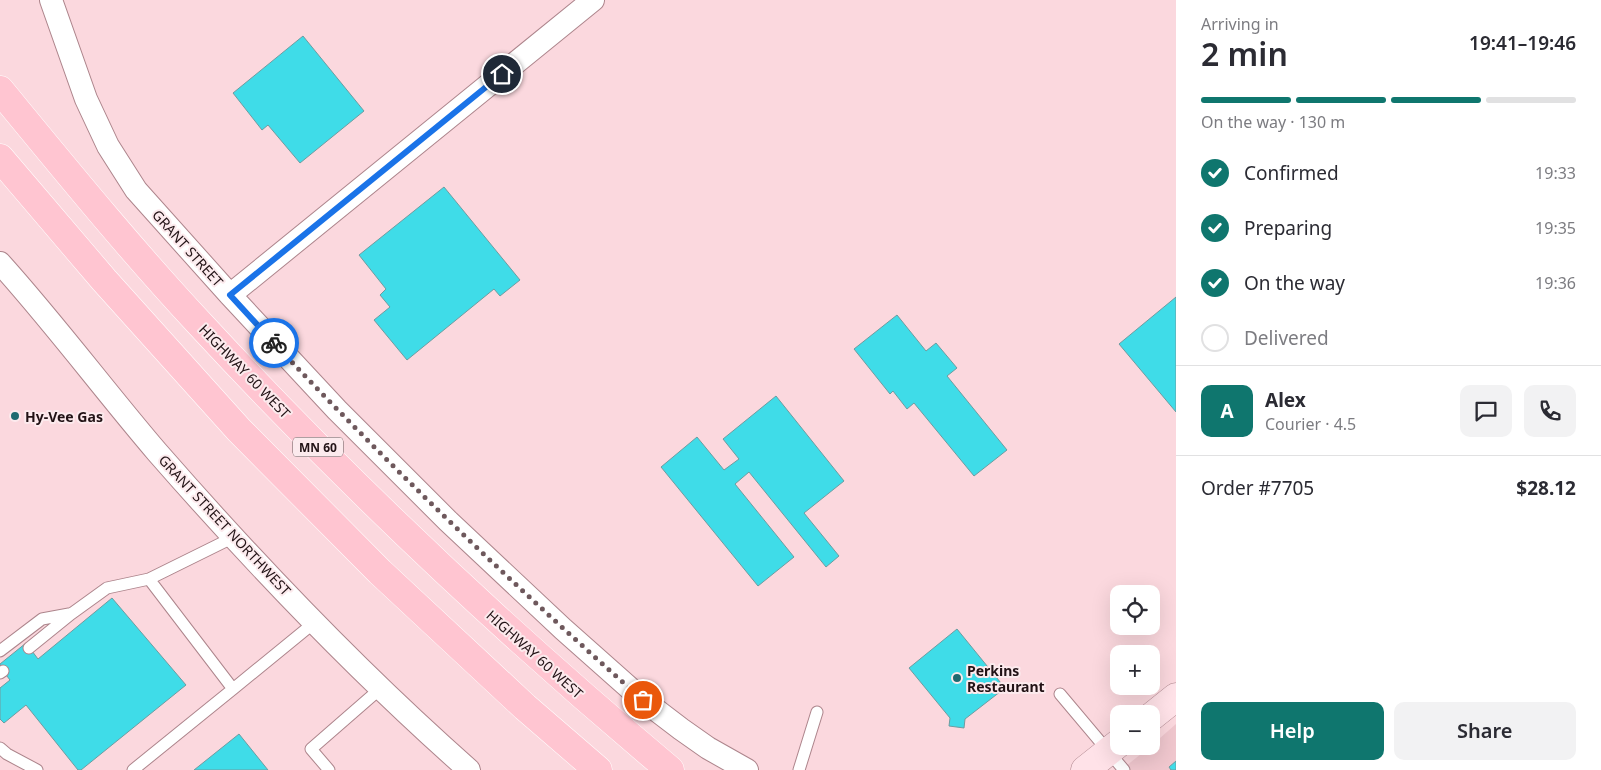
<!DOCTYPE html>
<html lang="en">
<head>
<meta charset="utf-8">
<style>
	body { margin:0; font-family:"Noto Sans",sans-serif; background:#f2f2f3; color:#2b2b33; height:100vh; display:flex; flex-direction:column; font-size:19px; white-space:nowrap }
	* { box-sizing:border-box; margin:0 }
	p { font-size:16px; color:#7c7c81 }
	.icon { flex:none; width:28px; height:28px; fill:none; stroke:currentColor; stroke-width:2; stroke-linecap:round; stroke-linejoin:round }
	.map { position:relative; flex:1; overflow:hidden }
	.side { display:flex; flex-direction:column; background:#fff; width:425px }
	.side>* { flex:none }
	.buttons { position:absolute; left:1110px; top:585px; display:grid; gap:10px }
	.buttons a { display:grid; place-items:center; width:50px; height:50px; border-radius:10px; background:#fff; box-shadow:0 5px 20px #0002; font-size:25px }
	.pin { position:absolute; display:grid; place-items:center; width:42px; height:42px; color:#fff; margin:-21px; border:2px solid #fff; border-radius:50%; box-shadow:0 1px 5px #0007 }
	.courier { position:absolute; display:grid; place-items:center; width:50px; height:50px; margin:-25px; border:4px solid #1a73e8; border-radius:50%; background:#fff; color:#222; box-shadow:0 1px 6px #0007 }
	.headline em { font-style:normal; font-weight:600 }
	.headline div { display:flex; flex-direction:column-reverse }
	.headline { display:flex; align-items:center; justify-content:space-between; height:85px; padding:0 25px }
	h1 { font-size:32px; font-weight:600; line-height:38px }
	.bar { display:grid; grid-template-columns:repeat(4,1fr); gap:8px 5px; align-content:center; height:60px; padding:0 25px }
	.bar i { height:6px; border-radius:4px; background:#e1e1e2 }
	.bar .selected { background:#0f766e }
	.bar p { grid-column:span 4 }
	.line { display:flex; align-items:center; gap:12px; padding:0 25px; border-top:1px solid #e1e1e2 }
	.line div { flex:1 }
	.round { display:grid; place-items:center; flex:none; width:52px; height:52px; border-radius:10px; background:#f2f2f3 }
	ol { padding:0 25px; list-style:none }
	li { display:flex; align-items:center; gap:15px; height:55px }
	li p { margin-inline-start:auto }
	li .icon { padding:5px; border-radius:50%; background:#0f766e; color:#fff; stroke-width:4 }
	li:last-child { color:#7c7c81 }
	li i { width:28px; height:28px; border:2px solid #e1e1e2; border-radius:50% }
	.cta { display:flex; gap:10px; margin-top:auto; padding:10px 25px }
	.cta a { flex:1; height:58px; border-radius:10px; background:#0f766e; color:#fff; font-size:20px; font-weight:600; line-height:58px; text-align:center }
	.cta a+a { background:#f2f2f3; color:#2b2b33 }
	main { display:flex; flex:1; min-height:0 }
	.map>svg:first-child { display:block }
	.built { fill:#f0c7ce }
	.building { fill:#3fdce8; stroke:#6e9ca0 }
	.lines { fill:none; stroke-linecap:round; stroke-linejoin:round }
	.lane-casing { stroke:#ad858c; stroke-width:13 }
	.street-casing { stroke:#ad858c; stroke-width:24 }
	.secondary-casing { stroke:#ad858c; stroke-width:29 }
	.primary-casing { stroke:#fff; stroke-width:29 }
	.lane { stroke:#fff; stroke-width:11 }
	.street { stroke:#fff; stroke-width:22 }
	.secondary { stroke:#ffe2e8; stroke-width:28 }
	.primary { stroke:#ffc5d1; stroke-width:28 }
	.done { stroke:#6e585c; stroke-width:5; stroke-dasharray:0 9 }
	.route { stroke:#1a73e8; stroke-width:6 }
	.poi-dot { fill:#1e6a70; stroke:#fceaed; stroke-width:2 }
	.labels { text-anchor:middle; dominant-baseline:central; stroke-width:4; stroke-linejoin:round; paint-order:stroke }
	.shield { fill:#fceaed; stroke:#635456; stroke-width:1 }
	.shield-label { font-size:12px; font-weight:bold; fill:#221316 }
	.street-label { font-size:14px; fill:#221316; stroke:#fceaed }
	.poi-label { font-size:14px; font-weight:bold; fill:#221316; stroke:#fceaed; text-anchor:start }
</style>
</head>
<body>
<main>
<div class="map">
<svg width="1176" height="770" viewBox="0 0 1176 770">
	<rect width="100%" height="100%" fill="#fbd8de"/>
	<!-- built -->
	<path class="built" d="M1176,724v46h-55l30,-24z"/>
	<!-- building -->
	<path class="building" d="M303,36l61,75 -64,52 -32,-38 -6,5 -29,-37z
		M444,187l76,93 -20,16 -6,-7 -87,71 -33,-40 16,-13 -10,-12 6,-6 -27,-34z
		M1176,297v115l-57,-68z
		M897,315l29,36 10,-8 21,25 -10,8 60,74 -33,26 -60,-73 -7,6 -14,-18 -3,3 -36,-45z
		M776,396l68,85 -40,32 35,43 -13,11 -77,-95 -14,12 59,73 -36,29 -97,-119 36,-30 27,33 15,-11 -16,-20z
		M112,598l74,87 -105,85h-3l-52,-65 -22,18 -4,-4v-31l10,-8 -10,-13v-3l26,-21 12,16z
		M957,629l48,59 -40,31 -1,9 -15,-2 1,-8 -41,-50z
		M239,734l29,36h-74z
		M1176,761v9h-5l-2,-3z"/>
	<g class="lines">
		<defs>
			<path id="lane" d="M234,537l-85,42 84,110 82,-67
				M29,648l42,-34 36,-26 42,-9
				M0,651l42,-32 27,-5
				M0,673l3,-2
				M1060,694l64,76
				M0,748l7,6 30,16
				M133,770l100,-81
				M329,770l-18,-21 70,-61
				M799,770l18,-58"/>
			<path id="street" d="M51,0l35,99 22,47 28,44 94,105 107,115 111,111 115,108 80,71 38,29 27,19 39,22
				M0,263c55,61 104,127 157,189 97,111 201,220 312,318
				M230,295l363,-295"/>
			<path id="secondary" d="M1151,717l25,-20
				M1085,770l34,-27"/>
			<path id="primary" d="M0,90c65,79 130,159 200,234 147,159 304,307 470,446
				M0,158l104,122 135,150 141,142 145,135 73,63"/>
		</defs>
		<!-- lane casing -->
		<use href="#lane" class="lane-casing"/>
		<!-- street casing -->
		<use href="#street" class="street-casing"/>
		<!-- secondary casing -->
		<use href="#secondary" class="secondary-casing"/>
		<!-- primary casing -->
		<use href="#primary" class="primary-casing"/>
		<!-- lane -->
		<use href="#lane" class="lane"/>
		<!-- street -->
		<use href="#street" class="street"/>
		<!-- secondary -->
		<use href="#secondary" class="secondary"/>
		<!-- primary -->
		<use href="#primary" class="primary"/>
	</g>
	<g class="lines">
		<!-- done -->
		<path class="done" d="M274,343c117,125 241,244 369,357"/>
		<!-- route -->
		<path class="route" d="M274,343l-44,-48 272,-221"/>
	</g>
	<!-- markers -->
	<g class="poi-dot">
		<circle cx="15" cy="416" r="5"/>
		<circle cx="957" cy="678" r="5"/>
	</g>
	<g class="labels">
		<!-- shield labels -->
		<rect class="shield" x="293" y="437.5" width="50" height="19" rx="4"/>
		<g class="shield-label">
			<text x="318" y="447">MN 60</text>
		</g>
		<!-- street labels -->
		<g class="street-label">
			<text transform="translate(188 248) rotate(48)">GRANT STREET</text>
			<text transform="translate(245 371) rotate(46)">HIGHWAY 60 WEST</text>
			<text transform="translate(225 525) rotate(47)">GRANT STREET NORTHWEST</text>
			<text transform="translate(535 654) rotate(42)">HIGHWAY 60 WEST</text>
		</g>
		<!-- poi labels -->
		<g class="poi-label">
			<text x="25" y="416">Hy-Vee Gas</text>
			<text x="967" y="670">Perkins<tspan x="967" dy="16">Restaurant</tspan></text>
		</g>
	</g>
</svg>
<div class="buttons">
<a><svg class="icon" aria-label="locate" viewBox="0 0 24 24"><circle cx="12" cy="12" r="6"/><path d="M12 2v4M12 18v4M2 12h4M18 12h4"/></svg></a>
<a>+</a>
<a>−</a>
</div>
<div class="pin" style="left:643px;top:700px;background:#ea580c"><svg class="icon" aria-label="bag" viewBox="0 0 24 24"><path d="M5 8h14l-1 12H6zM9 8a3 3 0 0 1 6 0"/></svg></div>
<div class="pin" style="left:502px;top:74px;background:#1f2937"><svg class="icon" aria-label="home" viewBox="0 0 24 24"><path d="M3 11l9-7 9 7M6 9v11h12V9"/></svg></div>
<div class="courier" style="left:274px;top:343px"><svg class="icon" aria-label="bike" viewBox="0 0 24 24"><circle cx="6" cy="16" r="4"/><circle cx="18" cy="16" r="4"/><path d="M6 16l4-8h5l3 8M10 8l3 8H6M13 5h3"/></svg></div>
</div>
<section class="side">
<div class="headline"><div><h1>2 min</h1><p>Arriving in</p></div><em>19:41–19:46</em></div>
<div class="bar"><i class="selected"></i><i class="selected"></i><i class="selected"></i><i></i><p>On the way · 130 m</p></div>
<ol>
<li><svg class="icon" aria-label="check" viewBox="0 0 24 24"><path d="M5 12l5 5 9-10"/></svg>Confirmed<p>19:33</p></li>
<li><svg class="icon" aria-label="check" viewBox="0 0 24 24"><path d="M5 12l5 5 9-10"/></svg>Preparing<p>19:35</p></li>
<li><svg class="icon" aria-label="check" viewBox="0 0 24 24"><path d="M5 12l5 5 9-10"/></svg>On the way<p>19:36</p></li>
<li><i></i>Delivered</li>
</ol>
<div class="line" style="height:90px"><b class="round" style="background:#0f766e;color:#fff">A</b><div><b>Alex</b><p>Courier · 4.5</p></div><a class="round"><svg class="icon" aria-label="chat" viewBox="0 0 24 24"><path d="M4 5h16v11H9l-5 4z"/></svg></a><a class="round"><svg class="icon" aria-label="phone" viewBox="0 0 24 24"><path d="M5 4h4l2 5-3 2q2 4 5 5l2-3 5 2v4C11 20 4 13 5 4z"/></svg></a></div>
<div class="line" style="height:65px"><div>Order #7705</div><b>$28.12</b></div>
<div class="cta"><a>Help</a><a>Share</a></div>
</section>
</main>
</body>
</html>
